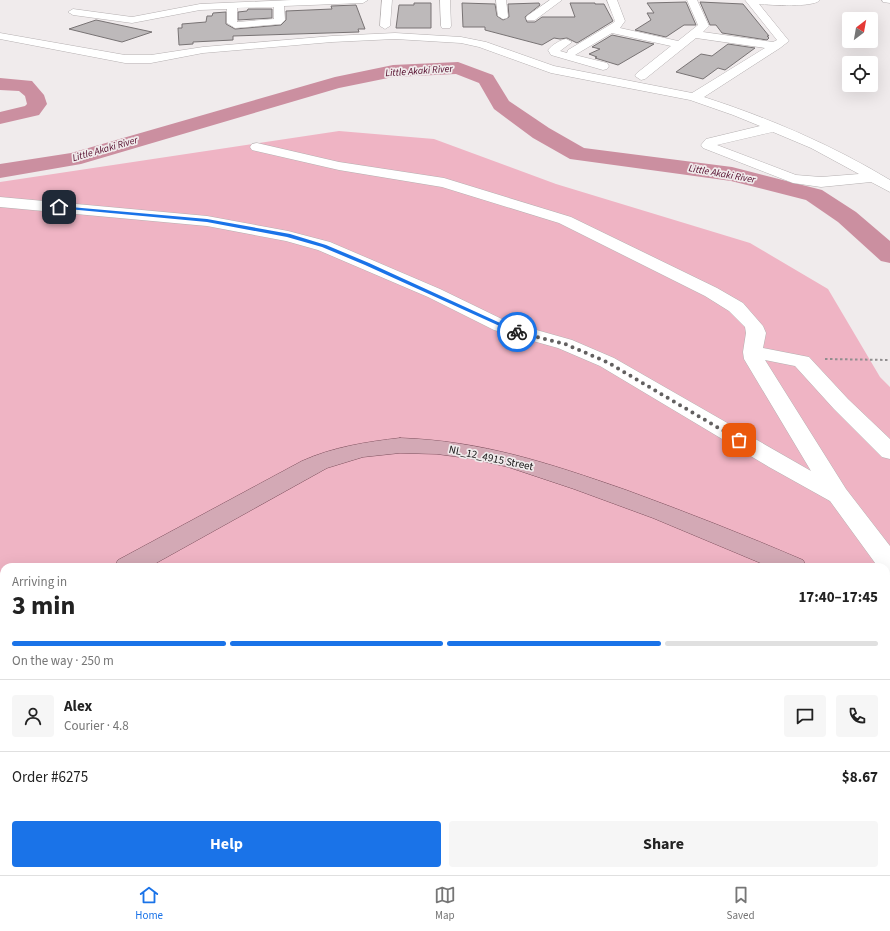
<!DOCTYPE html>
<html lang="en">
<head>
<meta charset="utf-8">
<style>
	body { margin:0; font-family:"Source Sans 3",sans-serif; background:#f6f6f6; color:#222; height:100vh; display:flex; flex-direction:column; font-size:15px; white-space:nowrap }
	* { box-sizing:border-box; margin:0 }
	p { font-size:13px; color:#767676 }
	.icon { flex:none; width:22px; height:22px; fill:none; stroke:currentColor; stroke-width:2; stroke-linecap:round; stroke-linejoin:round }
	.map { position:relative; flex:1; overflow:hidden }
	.details { position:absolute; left:0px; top:563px; width:890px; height:312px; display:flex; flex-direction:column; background:#fff; border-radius:12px 12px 0 0; box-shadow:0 4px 16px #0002 }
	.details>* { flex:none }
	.needle { width:26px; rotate:31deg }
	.tools { position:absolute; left:842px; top:12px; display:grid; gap:8px }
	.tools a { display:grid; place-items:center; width:36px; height:36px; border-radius:4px; background:#fff; box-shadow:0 4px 16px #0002; font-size:20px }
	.pin { position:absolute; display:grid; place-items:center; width:34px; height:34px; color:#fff; margin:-17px; border-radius:8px; box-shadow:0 2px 6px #0006 }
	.courier { position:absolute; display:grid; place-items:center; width:40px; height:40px; margin:-20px; border:3px solid #1a73e8; border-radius:50%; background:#fff; color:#222; box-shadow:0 1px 5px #0007 }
	.headline em { font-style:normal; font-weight:700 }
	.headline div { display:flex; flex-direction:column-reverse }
	.headline { display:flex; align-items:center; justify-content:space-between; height:68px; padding:0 12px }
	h1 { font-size:26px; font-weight:700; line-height:30px }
	.bar { display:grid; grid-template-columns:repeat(4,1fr); gap:6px 4px; align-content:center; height:48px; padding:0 12px }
	.bar i { height:5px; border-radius:3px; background:#e0e0e0 }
	.bar .on { background:#1a73e8 }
	.bar p { grid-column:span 4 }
	.line { display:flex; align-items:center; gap:10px; padding:0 12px; border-top:1px solid #e0e0e0 }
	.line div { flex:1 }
	.round { display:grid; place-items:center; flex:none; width:42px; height:42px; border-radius:4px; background:#f6f6f6 }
	.cta { display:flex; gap:8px; margin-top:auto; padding:8px 12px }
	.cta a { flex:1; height:46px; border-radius:4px; background:#1a73e8; color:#fff; font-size:16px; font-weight:700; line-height:46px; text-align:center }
	.cta a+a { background:#f6f6f6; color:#222 }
	.dock { display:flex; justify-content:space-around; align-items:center; height:56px; border-top:1px solid #e0e0e0; background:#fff; font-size:11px; color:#767676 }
	.dock a { display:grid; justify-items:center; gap:2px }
	.dock .on { color:#1a73e8 }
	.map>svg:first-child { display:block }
	.green { fill:#efb4c4 }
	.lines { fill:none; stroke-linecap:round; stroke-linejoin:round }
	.river { fill:#cb8fa0; fill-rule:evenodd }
	.building { fill:#bdb9ba; stroke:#787374 }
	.minor-casing { stroke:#b5b0b1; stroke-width:1 }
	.major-casing { stroke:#7d505d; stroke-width:1 }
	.path { stroke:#918e8f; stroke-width:2; stroke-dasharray:2.5 2.5; stroke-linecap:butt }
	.minor { fill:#fff; fill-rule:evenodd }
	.major { fill:#d3a9b5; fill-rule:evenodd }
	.route { fill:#1a73e8 }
	.done { stroke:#626060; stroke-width:4; stroke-dasharray:0 7.2 }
	.labels { text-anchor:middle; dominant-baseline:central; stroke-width:3.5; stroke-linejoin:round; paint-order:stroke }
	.far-water-label { font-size:10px; font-style:italic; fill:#520929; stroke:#f0ebec }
	.street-label { font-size:11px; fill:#161515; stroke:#f0ebec }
</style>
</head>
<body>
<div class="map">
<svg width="890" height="875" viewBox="0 0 890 875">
	<rect width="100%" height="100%" fill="#f0ebec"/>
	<!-- green -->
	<path class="green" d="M339,131l95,8 122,45 194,59 78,46 52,88 10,10v488h-389l-3,-4h388v-304h-882v155h-4v-540z"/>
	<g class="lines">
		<!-- river -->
		<path class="river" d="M458,62l35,13 16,26 40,27 35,20 148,19 90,23 34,22 34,29v22l-9,-2 -43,-39 -32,-22 -75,-19 -161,-22 -37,-21 -39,-29 -15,-26 -23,-9 -63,3 -54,11 -258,76 -81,14v-14l71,-11 264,-76 58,-12z
			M0,78l32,3 12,14 3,9 -8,11 -39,9v-12l25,-6 2,-2 -2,-8 -6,-5 -19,-1z"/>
	</g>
	<!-- building -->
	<path class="building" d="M686,2l10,23h-12l-18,12 -31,-7 16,-10 -4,-7h7l-7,-10z
		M700,2l43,2 26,32h-2l2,2 -2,2 -45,-7 -6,-8h-6z
		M414,3h17v25h-35l3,-23h15z
		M462,3l33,1 2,12 6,4 6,-3 -1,-13 31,-1 1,2 -15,12 2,5h8l7,-5h33l-5,-14h25v1h9l9,17 -36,22 -10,-5 -7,1 -6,-1 -12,7 -57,-15v-3h-22z
		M356,5l9,24h-7l1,3 -126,4v4l-40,2v2l-14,1 -1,-17h4v-4l24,-2 1,-6h5l1,-3 13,-1v12l9,5 46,-4 5,-5v-9l46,-2 -1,-3z
		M248,9h24v9l-34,2v-8l9,-1z
		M96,20l56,12 -30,10 -53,-13z
		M612,35l42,9 -36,21 -23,-7 2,-1 -8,-3 11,-5 -8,-2z
		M728,44l27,4 -30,22 -7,-2 -15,11 -27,-7 25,-18 11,2z"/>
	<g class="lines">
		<defs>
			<path id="minor" d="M292,0h76l-5,3 -79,3 1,14 -4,4 -46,4 -8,-5v-14l-27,1 -68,13 -59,-8 -5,-3 5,-3 59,8 68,-13zM274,7v12l-37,3v-14z
				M382,0h10l-2,26 -5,3 -5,-3z
				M440,0h10l1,26 -1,2h-8l-1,-2z
				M496,0h10l2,16 -1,2 -4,1 -5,-3z
				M550,0h12l-27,20h-8l-1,-2 1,-2z
				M607,0h10l8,21 -5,7 58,13 20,-16 -11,-25h10l12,26 -6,6 70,10 4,-2 -32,-40h75c-7,8 -49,5 -61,4l30,37 -9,7 -76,49c65,21 128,48 186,83v12l-19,-10 -50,5 -28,-4 -90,-35 -2,-3 5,-6 54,-13 -27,-11 -43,-15 -139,-27 -72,-26 -18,-4 -66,-4 -63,3 -129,11 -52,10h-26l-125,-24v-6l125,22h26l52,-8 129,-11 63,-3 66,4 25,5 68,24 138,27 73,-45 -69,-10 -51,41 -4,1 -6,-4 2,-3 34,-27 -59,-13 -37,22 32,8 2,3 -2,3 -4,1 -52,-15 -3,-5c4,-5 12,-10 18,-11l6,3 -12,9 7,2 1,-3 45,-27 2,-2zM773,132l38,16 48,26 -38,3 -25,-2 -79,-30z
				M882,0h8v3l-7,-1z
				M257,143l82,19 105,16 127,39 146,71 26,15 20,23 3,7 -3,15 46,9 39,42 42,40v20l-8,-2 -48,-48 -39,-43 -30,-6 81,129 44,57v28l-4,-2v-5h-8l-48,-66 -61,-34 -169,-101 -42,-18 -64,-18 -66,-33 -110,-47 -32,-9 -79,-15 -207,-19v-10l207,19 81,15 42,11 110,47 68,33 64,18 42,18 197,113 -67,-112 -1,-7 3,-19 -1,-6 -16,-16 -24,-15 -146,-73 -117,-36 -103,-17 -87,-20 -2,-3 2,-3z
				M0,694h4v26h-4z
				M191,871h35l-2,4h-35z
				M505,871h35l2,4h-35z"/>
			<path id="major" d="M400,438c83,3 148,25 226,52 60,22 119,45 177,70l4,7h-37l-117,-49 -79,-29 -66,-22 -34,-8 -37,-5 -37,-1 -37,4 -36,11 -178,99h-35l4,-7 184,-99c31,-14 64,-19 98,-23z
				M886,598l4,2v22l-4,-2z
				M4,611v22l-4,1v-22z"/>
		</defs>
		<!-- minor casing -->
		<use href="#minor" class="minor-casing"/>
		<!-- major casing -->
		<use href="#major" class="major-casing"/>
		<!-- path -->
		<path class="path" d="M825,359l65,1"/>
		<!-- minor -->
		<use href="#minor" class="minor"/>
		<!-- major -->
		<use href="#major" class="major"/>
	</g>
	<!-- route -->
	<path class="route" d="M59,206l148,13 83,15 36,11 43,18 151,69 -5,1 -150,-68 -43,-18 -35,-10 -80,-15 -150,-14z"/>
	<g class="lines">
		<!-- done -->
		<path class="done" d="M517,332l48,12 42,18 132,78"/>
	</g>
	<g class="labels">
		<!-- far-water labels -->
		<g class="far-water-label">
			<text transform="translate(419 71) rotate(-4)">Little Akaki River</text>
			<text transform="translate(105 149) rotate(-16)">Little Akaki River</text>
			<text transform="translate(722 174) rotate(10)">Little Akaki River</text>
		</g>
		<!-- street labels -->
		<g class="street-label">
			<text transform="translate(491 458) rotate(12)">NL_12_4915 Street</text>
		</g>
	</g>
</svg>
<div class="tools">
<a><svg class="needle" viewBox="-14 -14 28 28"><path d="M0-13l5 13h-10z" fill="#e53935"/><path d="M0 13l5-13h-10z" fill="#767676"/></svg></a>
<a><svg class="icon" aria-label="locate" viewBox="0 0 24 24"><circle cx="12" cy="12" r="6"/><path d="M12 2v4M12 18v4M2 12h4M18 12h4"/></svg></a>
</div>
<div class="pin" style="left:739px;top:440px;background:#ea580c"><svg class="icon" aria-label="bag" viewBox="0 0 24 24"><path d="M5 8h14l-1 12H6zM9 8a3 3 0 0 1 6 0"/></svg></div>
<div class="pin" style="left:59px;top:207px;background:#1f2937"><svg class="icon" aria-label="home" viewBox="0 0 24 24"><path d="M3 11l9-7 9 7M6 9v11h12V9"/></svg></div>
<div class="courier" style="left:517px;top:332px"><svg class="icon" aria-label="bike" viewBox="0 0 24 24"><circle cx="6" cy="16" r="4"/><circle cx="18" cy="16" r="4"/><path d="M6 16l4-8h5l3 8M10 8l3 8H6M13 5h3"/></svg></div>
<section class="details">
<div class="headline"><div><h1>3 min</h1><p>Arriving in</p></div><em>17:40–17:45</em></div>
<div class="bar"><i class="on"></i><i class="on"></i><i class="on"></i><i></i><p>On the way · 250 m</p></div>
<div class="line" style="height:72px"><a class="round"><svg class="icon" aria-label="person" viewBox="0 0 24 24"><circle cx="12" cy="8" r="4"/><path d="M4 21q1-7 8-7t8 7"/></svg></a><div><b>Alex</b><p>Courier · 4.8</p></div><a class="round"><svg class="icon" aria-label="chat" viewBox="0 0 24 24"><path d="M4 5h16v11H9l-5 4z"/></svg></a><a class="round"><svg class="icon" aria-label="phone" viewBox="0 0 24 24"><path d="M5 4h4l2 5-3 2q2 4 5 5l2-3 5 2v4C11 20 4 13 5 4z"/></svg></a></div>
<div class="line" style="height:52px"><div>Order #6275</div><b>$8.67</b></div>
<div class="cta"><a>Help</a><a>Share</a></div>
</section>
</div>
<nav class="dock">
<a class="on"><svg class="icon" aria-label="home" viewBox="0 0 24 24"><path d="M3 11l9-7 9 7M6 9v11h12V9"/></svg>Home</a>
<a><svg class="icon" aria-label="map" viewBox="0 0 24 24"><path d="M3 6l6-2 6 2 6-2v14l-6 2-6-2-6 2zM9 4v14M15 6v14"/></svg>Map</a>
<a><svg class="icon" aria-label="saved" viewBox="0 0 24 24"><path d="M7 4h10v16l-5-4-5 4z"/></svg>Saved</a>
</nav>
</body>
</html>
